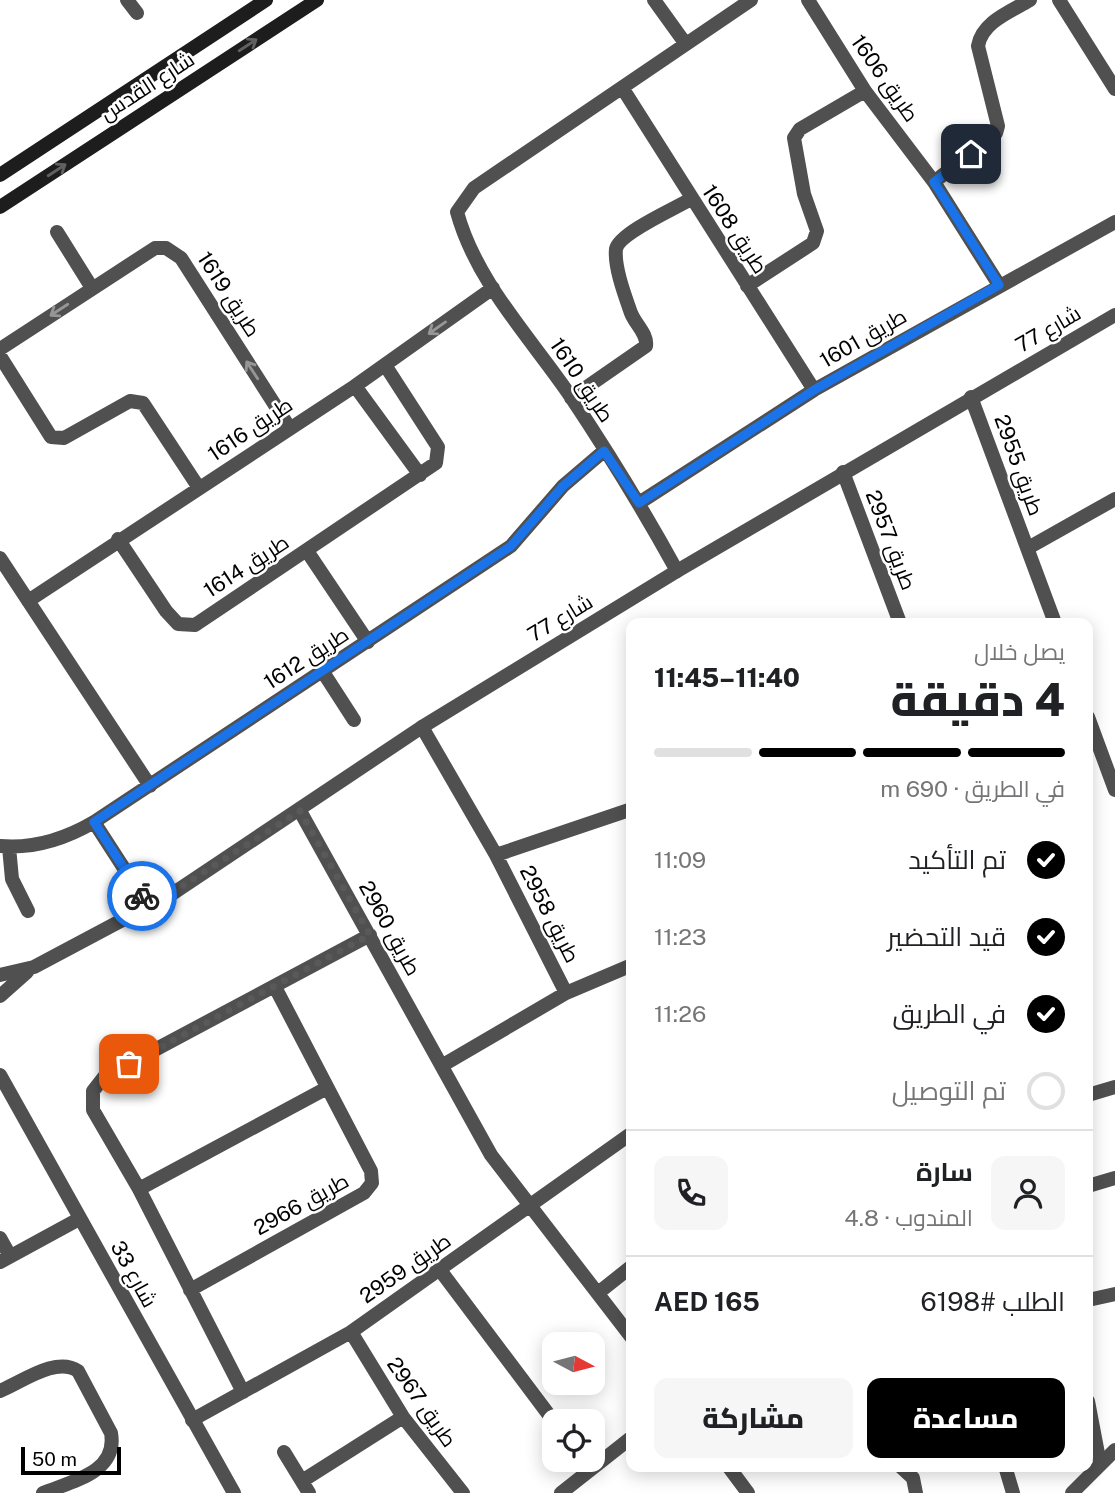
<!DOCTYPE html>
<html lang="ar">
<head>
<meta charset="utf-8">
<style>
	body { margin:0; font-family:"Public Sans",Cairo,sans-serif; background:#f6f6f6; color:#202124; direction:rtl; height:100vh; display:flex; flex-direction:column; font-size:26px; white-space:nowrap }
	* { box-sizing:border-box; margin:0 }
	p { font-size:23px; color:#757577 }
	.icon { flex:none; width:38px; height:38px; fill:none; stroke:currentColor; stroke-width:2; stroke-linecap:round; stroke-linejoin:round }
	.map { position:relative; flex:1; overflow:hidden; direction:ltr }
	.details { position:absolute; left:626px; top:618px; width:467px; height:854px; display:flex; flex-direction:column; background:#fff; border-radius:14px; box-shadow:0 4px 18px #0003; direction:rtl }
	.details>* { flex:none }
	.needle { width:46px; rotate:97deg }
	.controls { position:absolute; left:542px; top:1332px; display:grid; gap:14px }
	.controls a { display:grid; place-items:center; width:63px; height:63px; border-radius:14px; background:#fff; box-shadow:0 4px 18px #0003; font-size:35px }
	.scale { position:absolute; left:21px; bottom:18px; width:100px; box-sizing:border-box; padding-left:7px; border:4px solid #000; border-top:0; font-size:19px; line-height:24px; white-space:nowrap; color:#000; -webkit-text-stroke:5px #fff; paint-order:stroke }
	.pin { position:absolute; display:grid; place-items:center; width:60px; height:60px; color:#fff; margin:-30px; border-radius:14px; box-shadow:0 4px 10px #0006 }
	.courier { position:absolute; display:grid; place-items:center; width:70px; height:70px; margin:-35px; border:5px solid #1a73e8; border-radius:50%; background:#fff; color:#222; box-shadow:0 2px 9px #0007 }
	.summary em { font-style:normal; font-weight:800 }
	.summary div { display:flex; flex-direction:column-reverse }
	.summary { display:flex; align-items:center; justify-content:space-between; height:119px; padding:0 28px }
	h1 { font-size:46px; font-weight:800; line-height:52px }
	.bar { display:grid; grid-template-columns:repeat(4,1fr); gap:10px 7px; align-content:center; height:84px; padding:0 28px }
	.bar i { height:9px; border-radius:5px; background:#e0e0e0 }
	.bar .current { background:#000 }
	.bar p { grid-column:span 4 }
	.line { display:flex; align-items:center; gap:18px; padding:0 28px; border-top:2px solid #e0e0e0 }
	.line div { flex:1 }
	.round { display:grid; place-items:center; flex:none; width:74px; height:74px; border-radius:14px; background:#f6f6f6 }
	ol { padding:0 28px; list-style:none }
	li { display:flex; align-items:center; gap:21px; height:77px }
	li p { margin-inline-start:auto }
	li .icon { padding:7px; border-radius:50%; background:#000; color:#fff; stroke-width:4 }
	li:last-child { color:#757577 }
	li i { width:38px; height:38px; border:4px solid #e0e0e0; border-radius:50% }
	.cta { display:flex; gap:14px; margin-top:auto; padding:14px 28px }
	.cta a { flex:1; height:80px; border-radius:14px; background:#000; color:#fff; font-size:28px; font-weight:800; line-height:80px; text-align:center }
	.cta a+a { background:#f6f6f6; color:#202124 }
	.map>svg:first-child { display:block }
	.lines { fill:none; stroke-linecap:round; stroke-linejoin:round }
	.minor { stroke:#505050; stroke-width:14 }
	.tertiary { stroke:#505050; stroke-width:14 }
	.secondary { stroke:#1d1d1d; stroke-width:14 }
	.oneway { stroke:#616161 }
	.oneway2 { stroke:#969696 }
	.done { stroke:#595959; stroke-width:7; stroke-dasharray:0 12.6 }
	.route { stroke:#1a73e8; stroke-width:9 }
	.labels { text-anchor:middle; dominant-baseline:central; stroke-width:5; stroke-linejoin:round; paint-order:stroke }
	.street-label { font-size:21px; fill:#000; stroke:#fff }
</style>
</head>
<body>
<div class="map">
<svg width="1115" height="1493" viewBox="0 0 1115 1493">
	<rect width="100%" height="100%" fill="#fff"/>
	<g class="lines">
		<!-- minor -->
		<path class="minor" d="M127,0l10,13
			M654,0l31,43
			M808,0l57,91 69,91 65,103
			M1059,0l56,89
			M623,89l191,301
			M934,182l62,-49 2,-7 -20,-80c4,-24 32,-34 52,-46
			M57,232l35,56
			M747,286l66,-43 4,-12 -13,-37 -10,-56 6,-9 65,-38
			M0,349l155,-101h11l15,10 108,169
			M0,356l51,81 13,1 66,-37 13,2 56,85
			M355,386l65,89
			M971,397l84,226
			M571,398l75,-52c2,-12 -11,-22 -15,-33 -6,-17 -17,-46 -15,-64 3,-16 60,-41 75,-50
			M843,472l57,151
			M639,503l175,-113 301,-168
			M118,539l48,72 12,13 17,1 241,-162 2,-16 -53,-82
			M1028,548l87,-49
			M307,551l61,91
			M0,558l150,228
			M677,571c-33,-60 -68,-117 -106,-174 -40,-59 -95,-115 -114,-185l17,-24 277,-188
			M28,601l327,-215 138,-98
			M323,672l31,48
			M1088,717l27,73
			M422,727l74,128 70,138
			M300,811l191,344 141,183
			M94,822l55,85
			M0,846c34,3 65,-7 94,-24l417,-276 52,-60 41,-35
			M9,847l3,32 16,32
			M496,855l136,-46
			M443,1065l123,-72 66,-28
			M1088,1095l27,-8
			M1088,1186l27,-8
			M139,1189l188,-101
			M0,1238l10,18
			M0,1262l79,-43
			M440,1270l115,153
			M190,1290l174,-97 8,-10 -1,-12 -96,-184
			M598,1293l34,-27
			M1088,1300l27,-6
			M351,1332l52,85 60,76
			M0,1391c22,-9 56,-35 78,-20l33,62c7,39 -38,48 -68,60
			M243,1392l-104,-203 -46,-79v-19l11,-14 266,-142
			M1088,1401l12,63
			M192,1420l159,-88 281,-199
			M284,1452l25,41
			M728,1466l20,27
			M900,1466l13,12 3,15
			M1005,1466l8,27
			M302,1481l101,-64
			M561,1493l71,-56
			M1072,1493l43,-43"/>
		<!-- tertiary -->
		<path class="tertiary" d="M0,975l34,-8 141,-75 247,-165 255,-156 438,-256
			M0,996l27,-24
			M0,1075l234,418"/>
		<!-- secondary -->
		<path class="secondary" d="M0,175l266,-175
			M0,207l317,-207"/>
	</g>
	<!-- one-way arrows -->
	<defs><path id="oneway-shaft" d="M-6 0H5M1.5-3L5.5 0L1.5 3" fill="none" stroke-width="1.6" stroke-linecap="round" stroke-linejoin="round" transform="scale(1.75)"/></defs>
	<g class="oneway">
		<use href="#oneway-shaft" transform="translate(248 45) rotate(-33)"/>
		<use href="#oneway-shaft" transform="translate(57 170) rotate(-33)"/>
	</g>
	<g class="oneway2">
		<use href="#oneway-shaft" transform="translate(59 310) rotate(147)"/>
		<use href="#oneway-shaft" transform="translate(437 328) rotate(145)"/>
		<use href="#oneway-shaft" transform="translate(252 370) rotate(-123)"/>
	</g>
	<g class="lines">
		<!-- done -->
		<path class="done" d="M129,1064l241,-129 -70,-124 -151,96 -7,-11"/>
		<!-- route -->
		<path class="route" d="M142,896l-48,-74 417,-276 52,-60 41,-35 35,52 175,-113 185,-105 -65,-103 37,-28"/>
	</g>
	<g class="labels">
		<!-- street labels -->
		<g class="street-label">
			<text transform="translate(885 78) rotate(55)">طريق 1606</text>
			<text transform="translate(147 86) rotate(-33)">شارع القدس</text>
			<text transform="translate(735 229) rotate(57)">طريق 1608</text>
			<text transform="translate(229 294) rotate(57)">طريق 1619</text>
			<text transform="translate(1048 329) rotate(-30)">شارع 77</text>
			<text transform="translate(863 338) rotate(-30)">طريق 1601</text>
			<text transform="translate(582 380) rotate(56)">طريق 1610</text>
			<text transform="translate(250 429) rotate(-34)">طريق 1616</text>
			<text transform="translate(1019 465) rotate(70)">طريق 2955</text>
			<text transform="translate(891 540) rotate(69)">طريق 2957</text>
			<text transform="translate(246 566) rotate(-33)">طريق 1614</text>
			<text transform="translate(560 618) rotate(-31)">شارع 77</text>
			<text transform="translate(306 658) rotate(-33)">طريق 1612</text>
			<text transform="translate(550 914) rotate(63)">طريق 2958</text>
			<text transform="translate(390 928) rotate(61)">طريق 2960</text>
			<text transform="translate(301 1204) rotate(-29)">طريق 2966</text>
			<text transform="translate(405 1268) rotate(-35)">طريق 2959</text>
			<text transform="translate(134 1274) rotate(61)">شارع 33</text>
			<text transform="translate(422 1402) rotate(55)">طريق 2967</text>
		</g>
	</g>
</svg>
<div class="controls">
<a><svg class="needle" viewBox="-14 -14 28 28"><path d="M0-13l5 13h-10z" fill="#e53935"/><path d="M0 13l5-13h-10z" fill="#757577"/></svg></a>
<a><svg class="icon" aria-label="locate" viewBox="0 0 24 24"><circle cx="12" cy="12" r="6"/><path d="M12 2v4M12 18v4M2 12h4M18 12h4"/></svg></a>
</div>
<div class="scale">50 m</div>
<div class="pin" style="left:129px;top:1064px;background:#ea580c"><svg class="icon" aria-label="bag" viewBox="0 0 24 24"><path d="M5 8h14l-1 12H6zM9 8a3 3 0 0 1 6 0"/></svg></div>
<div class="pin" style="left:971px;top:154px;background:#1f2937"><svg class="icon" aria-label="home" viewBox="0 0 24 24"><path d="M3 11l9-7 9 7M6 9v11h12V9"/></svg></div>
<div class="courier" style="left:142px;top:896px"><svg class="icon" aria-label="bike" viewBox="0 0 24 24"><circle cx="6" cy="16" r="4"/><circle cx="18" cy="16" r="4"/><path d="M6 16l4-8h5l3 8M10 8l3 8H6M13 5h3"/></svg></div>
<section class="details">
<div class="summary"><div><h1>4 دقيقة</h1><p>يصل خلال</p></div><em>11:40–11:45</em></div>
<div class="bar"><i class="current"></i><i class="current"></i><i class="current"></i><i></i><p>في الطريق · 690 m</p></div>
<ol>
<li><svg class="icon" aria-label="check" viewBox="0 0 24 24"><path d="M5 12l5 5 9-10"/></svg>تم التأكيد<p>11:09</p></li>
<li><svg class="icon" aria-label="check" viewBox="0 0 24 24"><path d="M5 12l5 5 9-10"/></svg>قيد التحضير<p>11:23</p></li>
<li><svg class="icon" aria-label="check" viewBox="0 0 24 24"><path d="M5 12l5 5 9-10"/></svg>في الطريق<p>11:26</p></li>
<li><i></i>تم التوصيل</li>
</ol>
<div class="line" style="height:126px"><a class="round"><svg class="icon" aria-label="person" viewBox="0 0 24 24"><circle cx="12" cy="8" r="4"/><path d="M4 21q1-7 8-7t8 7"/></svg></a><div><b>سارة</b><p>المندوب · 4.8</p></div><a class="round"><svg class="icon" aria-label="phone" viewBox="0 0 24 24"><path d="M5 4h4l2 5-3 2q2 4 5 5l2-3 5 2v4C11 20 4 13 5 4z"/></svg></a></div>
<div class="line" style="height:91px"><div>الطلب #6198</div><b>AED 165</b></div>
<div class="cta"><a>مساعدة</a><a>مشاركة</a></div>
</section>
</div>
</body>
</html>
